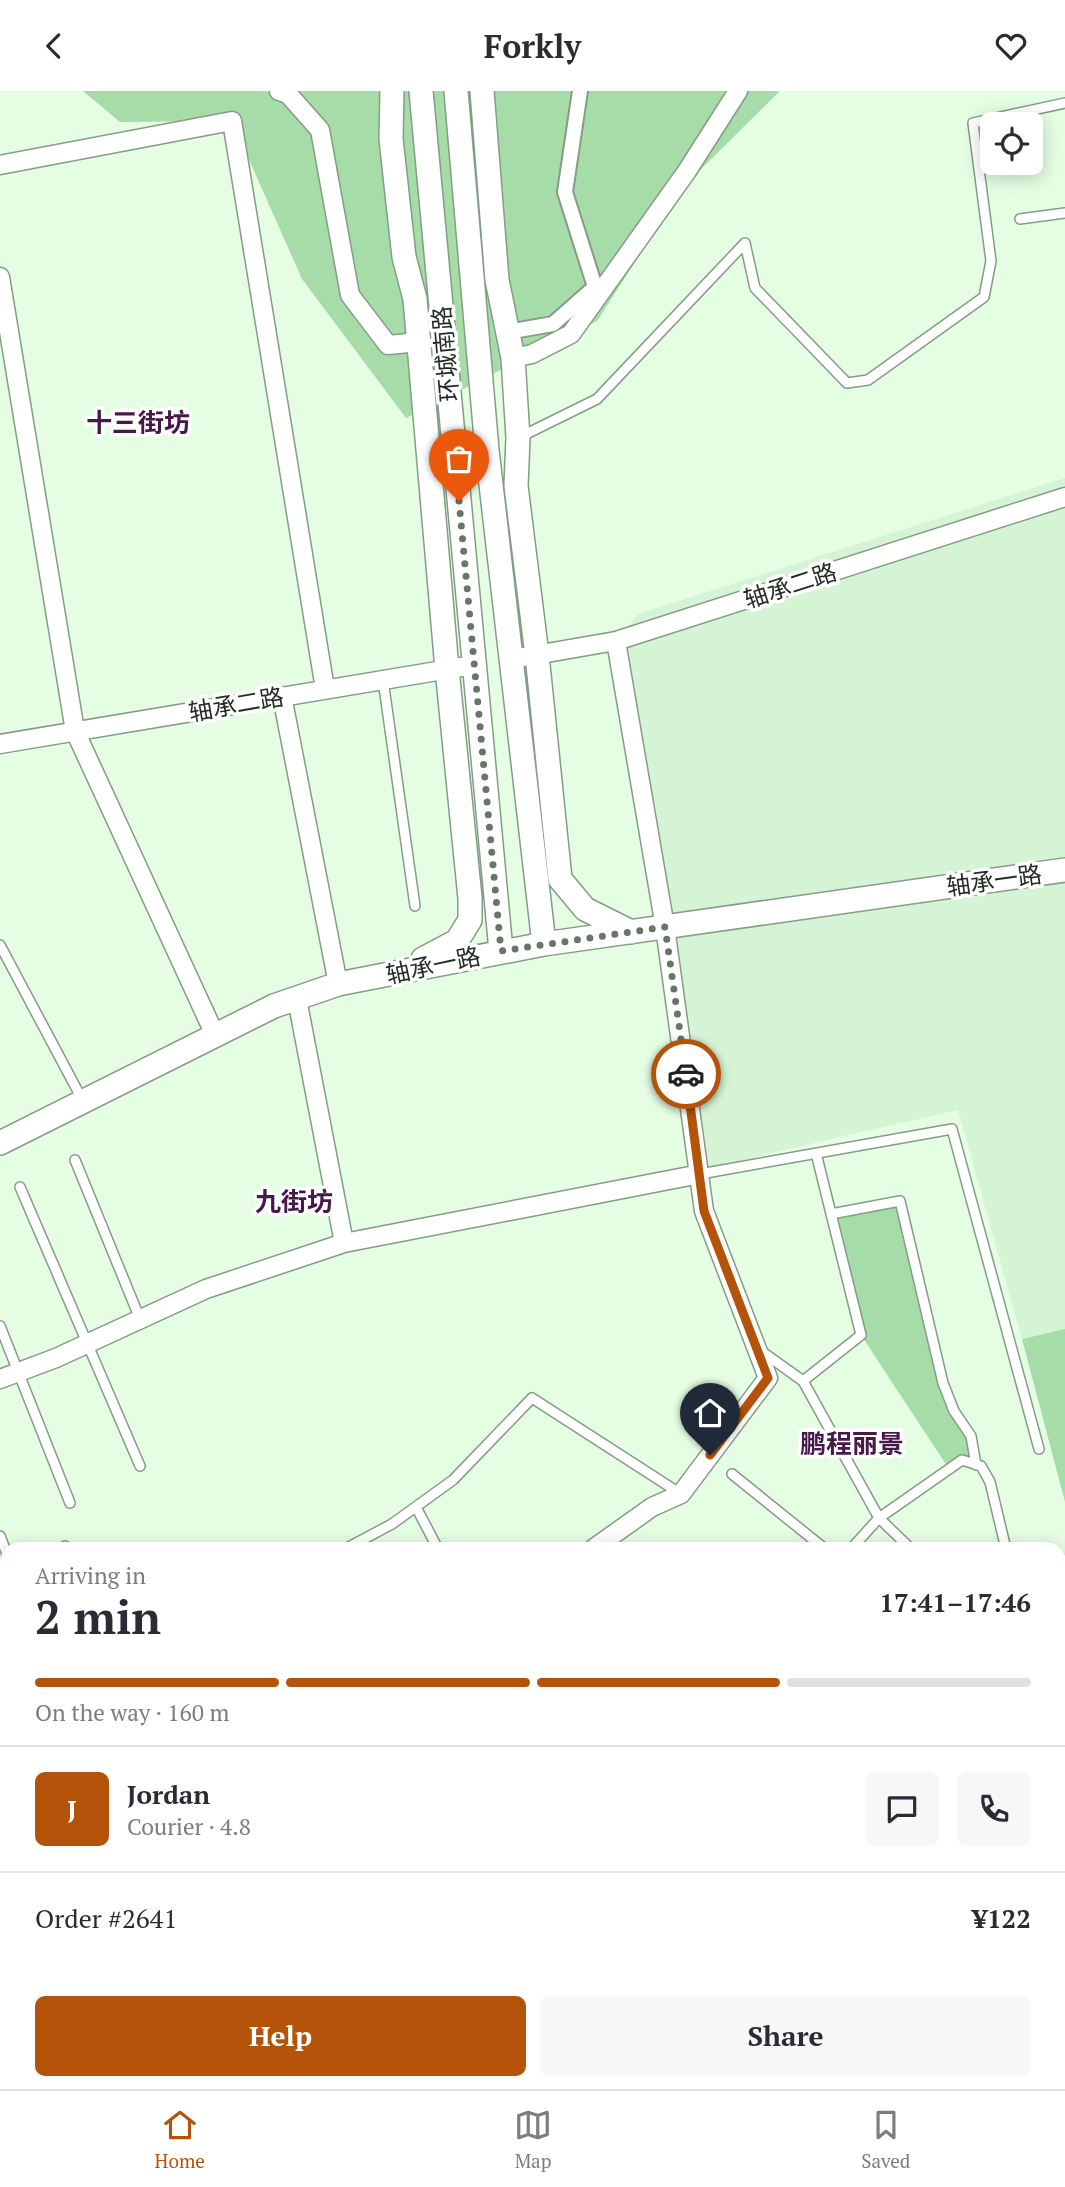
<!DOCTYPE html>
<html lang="en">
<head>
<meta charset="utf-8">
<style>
	body { margin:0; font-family:"PT Serif","Noto Sans SC",serif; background:#f7f7f7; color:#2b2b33; height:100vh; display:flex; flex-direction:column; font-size:26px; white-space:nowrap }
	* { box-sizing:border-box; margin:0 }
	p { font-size:23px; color:#7c7c81 }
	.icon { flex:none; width:38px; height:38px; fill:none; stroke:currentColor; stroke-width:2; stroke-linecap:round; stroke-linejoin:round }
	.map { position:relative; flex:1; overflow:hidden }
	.panel { position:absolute; left:0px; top:1451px; width:1066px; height:548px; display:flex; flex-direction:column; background:#fff; border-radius:21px 21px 0 0; box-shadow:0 4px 18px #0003 }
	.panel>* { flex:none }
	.buttons { position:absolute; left:980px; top:21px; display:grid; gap:14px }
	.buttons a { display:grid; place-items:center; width:63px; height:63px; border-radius:10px; background:#fff; box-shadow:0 4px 18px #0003; font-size:35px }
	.pin { position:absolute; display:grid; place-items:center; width:60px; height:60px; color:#fff; margin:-72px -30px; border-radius:50% 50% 50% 0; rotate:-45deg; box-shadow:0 0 7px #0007 }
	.pin .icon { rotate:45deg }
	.courier { position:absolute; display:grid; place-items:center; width:70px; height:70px; margin:-35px; border:5px solid #b45309; border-radius:50%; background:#fff; color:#222; box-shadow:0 2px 9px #0007 }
	.overview em { font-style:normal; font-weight:700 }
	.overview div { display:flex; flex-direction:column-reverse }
	.overview { display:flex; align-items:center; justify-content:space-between; height:119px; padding:0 35px }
	h1 { font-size:46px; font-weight:700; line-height:52px }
	.bar { display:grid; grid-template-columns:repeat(4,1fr); gap:10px 7px; align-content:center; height:84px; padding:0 35px }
	.bar i { height:9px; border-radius:5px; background:#e1e1e2 }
	.bar .current { background:#b45309 }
	.bar p { grid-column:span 4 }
	.line { display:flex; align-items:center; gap:18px; padding:0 35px; border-top:2px solid #e1e1e2 }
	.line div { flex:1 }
	.round { display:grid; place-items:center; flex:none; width:74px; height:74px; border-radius:10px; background:#f7f7f7 }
	.primary-button { display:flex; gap:14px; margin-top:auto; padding:14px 35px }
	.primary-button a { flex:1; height:80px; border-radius:10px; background:#b45309; color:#fff; font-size:28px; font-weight:700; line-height:80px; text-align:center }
	.primary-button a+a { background:#f7f7f7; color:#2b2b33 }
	header { display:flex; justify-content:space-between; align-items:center; height:91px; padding:0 35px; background:#fff; font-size:32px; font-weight:700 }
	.dock { display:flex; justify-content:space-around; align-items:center; height:98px; border-top:2px solid #e1e1e2; background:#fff; font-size:19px; color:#7c7c81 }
	.dock a { display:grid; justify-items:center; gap:4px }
	.dock .current { color:#b45309 }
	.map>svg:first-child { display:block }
	.built { fill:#d5f4d5 }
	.green { fill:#a6dca7 }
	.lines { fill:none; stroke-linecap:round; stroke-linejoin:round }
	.service-casing { stroke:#859c85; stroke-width:12 }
	.pedestrian-casing { stroke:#859c85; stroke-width:18 }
	.minor-casing { stroke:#859c85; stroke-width:21 }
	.tertiary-casing { stroke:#859c85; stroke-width:26 }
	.service { stroke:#fff; stroke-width:9 }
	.pedestrian { stroke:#fff; stroke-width:14 }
	.minor { stroke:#fff; stroke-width:18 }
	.tertiary { stroke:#fff; stroke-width:23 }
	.done { stroke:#677667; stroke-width:7; stroke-dasharray:0 12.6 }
	.route { stroke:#b45309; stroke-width:9 }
	.labels { text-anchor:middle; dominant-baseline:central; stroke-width:7; stroke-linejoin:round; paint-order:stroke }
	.street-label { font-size:24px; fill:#242d24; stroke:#fff }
	.neighbourhood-label { font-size:26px; font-weight:bold; fill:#47194a; stroke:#fff }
</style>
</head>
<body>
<header><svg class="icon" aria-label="back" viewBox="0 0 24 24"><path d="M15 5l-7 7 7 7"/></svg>Forkly<svg class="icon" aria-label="heart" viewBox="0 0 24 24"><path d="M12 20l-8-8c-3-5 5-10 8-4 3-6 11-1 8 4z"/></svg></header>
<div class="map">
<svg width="1065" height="1998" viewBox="0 0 1065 1998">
	<rect width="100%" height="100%" fill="#e4fde3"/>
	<!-- built -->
	<path class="built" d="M1065,387v851l-43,10 -64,-229 -183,42 -75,22 -84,-533 22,-27z
		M90,1992h158l4,6h-158z"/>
	<!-- green -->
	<path class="green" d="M83,0h697l-95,94 -88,136 -191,97 -104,-139 -70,-158 -112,1z
		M900,1110l43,182 28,53 5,29 -14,-5 -13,9 -88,-134 -30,-121z
		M1065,1238v173l-43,-163z
		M1065,1479v519h-728l4,-6h718v-505z
		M104,1992h98l5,6h-100z"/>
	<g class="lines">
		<defs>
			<path id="service" d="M1020,128l45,-6
				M520,346l77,-38 148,-156 10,45 92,95 21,-3 116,-83 7,-36 -18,-138 92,-20
				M383,589l32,226
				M0,854l83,156
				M75,1069l65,159
				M700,1083l252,-45 87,320
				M20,1096l120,279
				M831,1123l69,-13 43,182 11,28 17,25 5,29
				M0,1235l70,177
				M761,1260l42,30 58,-46 -45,-182
				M803,1290l76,137 32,31
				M732,1383l93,75
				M416,1416l22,42
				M0,1445l7,18
				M61,1458l4,-3
				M345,1458l47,-25 61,-44 79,-82 149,96
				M851,1458l28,-31 83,-58 19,6 9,16 16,67
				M0,1488l7,-4
				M0,1684l7,-3
				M0,1869l7,-1"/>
			<path id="pedestrian" d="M507,241l46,-8 42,-37 -30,-95 15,-101"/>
			<path id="minor" d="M279,0l9,3 32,36 30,165 38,50 31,-3
				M0,74l232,-44 93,568
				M0,186l75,454 140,304
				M513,267l19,-4 39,-20 116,-163 51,-80
				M512,568l104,-18 449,-144
				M282,605l56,288
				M0,653l473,-79
				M297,908l47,244
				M0,1288l56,-21 150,-69 138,-46 356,-69
				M593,1458l59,-42 29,-13 87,-116 -64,-167 -39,-284 -49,-286
				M0,1980l7,-7
				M17,1992l5,6"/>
			<path id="tertiary" d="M392,0l-1,48 13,118 11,42 32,370 23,229v22l-13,21 -34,18
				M421,0l80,860
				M456,0l31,359 57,494
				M482,0l15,189 16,78 5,80 -2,48 21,169 23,224 25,30 46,23
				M0,1052l274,-137 64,-22 206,-40 521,-74"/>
		</defs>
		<!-- service casing -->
		<use href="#service" class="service-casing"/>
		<!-- pedestrian casing -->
		<use href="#pedestrian" class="pedestrian-casing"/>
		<!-- minor casing -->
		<use href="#minor" class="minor-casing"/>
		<!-- tertiary casing -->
		<use href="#tertiary" class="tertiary-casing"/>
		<!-- service -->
		<use href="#service" class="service"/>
		<!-- pedestrian -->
		<use href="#pedestrian" class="pedestrian"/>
		<!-- minor -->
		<use href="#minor" class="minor"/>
		<!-- tertiary -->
		<use href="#tertiary" class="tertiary"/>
	</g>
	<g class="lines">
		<!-- done -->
		<path class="done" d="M459,410l42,450 164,-24 21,147"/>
		<!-- route -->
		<path class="route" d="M686,983l18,137 64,167 -58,77"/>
	</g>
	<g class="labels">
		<!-- street labels -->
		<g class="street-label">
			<text transform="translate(445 263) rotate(-95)">环城南路</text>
			<text transform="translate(790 494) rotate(-18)">轴承二路</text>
			<text transform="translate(236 613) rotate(-10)">轴承二路</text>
			<text transform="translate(994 789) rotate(-8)">轴承一路</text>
			<text transform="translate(433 874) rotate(-12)">轴承一路</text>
		</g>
		<!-- neighbourhood labels -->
		<g class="neighbourhood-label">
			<text x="138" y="331">十三街坊</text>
			<text x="294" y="1110">九街坊</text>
			<text x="852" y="1352">鹏程丽景</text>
		</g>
	</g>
</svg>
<div class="buttons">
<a><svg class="icon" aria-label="locate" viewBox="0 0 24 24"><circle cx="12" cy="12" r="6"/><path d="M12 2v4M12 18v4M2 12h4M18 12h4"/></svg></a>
</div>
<div class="pin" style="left:459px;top:410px;background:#ea580c"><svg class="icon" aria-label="bag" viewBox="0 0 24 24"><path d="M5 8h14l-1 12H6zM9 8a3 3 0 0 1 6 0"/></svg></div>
<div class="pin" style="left:710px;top:1364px;background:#1f2937"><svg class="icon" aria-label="home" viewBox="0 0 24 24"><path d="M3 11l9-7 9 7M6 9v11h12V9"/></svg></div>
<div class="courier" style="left:686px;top:983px"><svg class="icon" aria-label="car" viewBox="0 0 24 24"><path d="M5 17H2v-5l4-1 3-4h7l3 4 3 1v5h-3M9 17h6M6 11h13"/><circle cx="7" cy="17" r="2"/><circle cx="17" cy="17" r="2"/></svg></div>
<section class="panel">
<div class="overview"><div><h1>2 min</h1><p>Arriving in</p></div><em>17:41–17:46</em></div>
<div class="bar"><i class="current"></i><i class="current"></i><i class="current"></i><i></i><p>On the way · 160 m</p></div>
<div class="line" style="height:126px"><b class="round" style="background:#b45309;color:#fff">J</b><div><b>Jordan</b><p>Courier · 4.8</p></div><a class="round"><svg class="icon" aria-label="chat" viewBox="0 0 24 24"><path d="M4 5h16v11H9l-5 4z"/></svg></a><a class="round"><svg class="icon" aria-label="phone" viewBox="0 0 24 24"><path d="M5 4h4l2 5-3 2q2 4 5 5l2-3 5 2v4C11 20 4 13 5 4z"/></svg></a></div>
<div class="line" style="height:91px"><div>Order #2641</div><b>¥122</b></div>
<div class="primary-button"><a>Help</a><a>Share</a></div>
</section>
</div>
<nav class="dock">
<a class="current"><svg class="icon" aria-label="home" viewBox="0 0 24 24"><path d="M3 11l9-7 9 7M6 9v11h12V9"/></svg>Home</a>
<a><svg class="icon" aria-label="map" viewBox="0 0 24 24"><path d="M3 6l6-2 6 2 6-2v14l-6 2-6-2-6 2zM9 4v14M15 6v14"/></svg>Map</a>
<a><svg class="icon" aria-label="saved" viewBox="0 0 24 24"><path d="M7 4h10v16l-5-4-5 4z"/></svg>Saved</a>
</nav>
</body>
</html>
